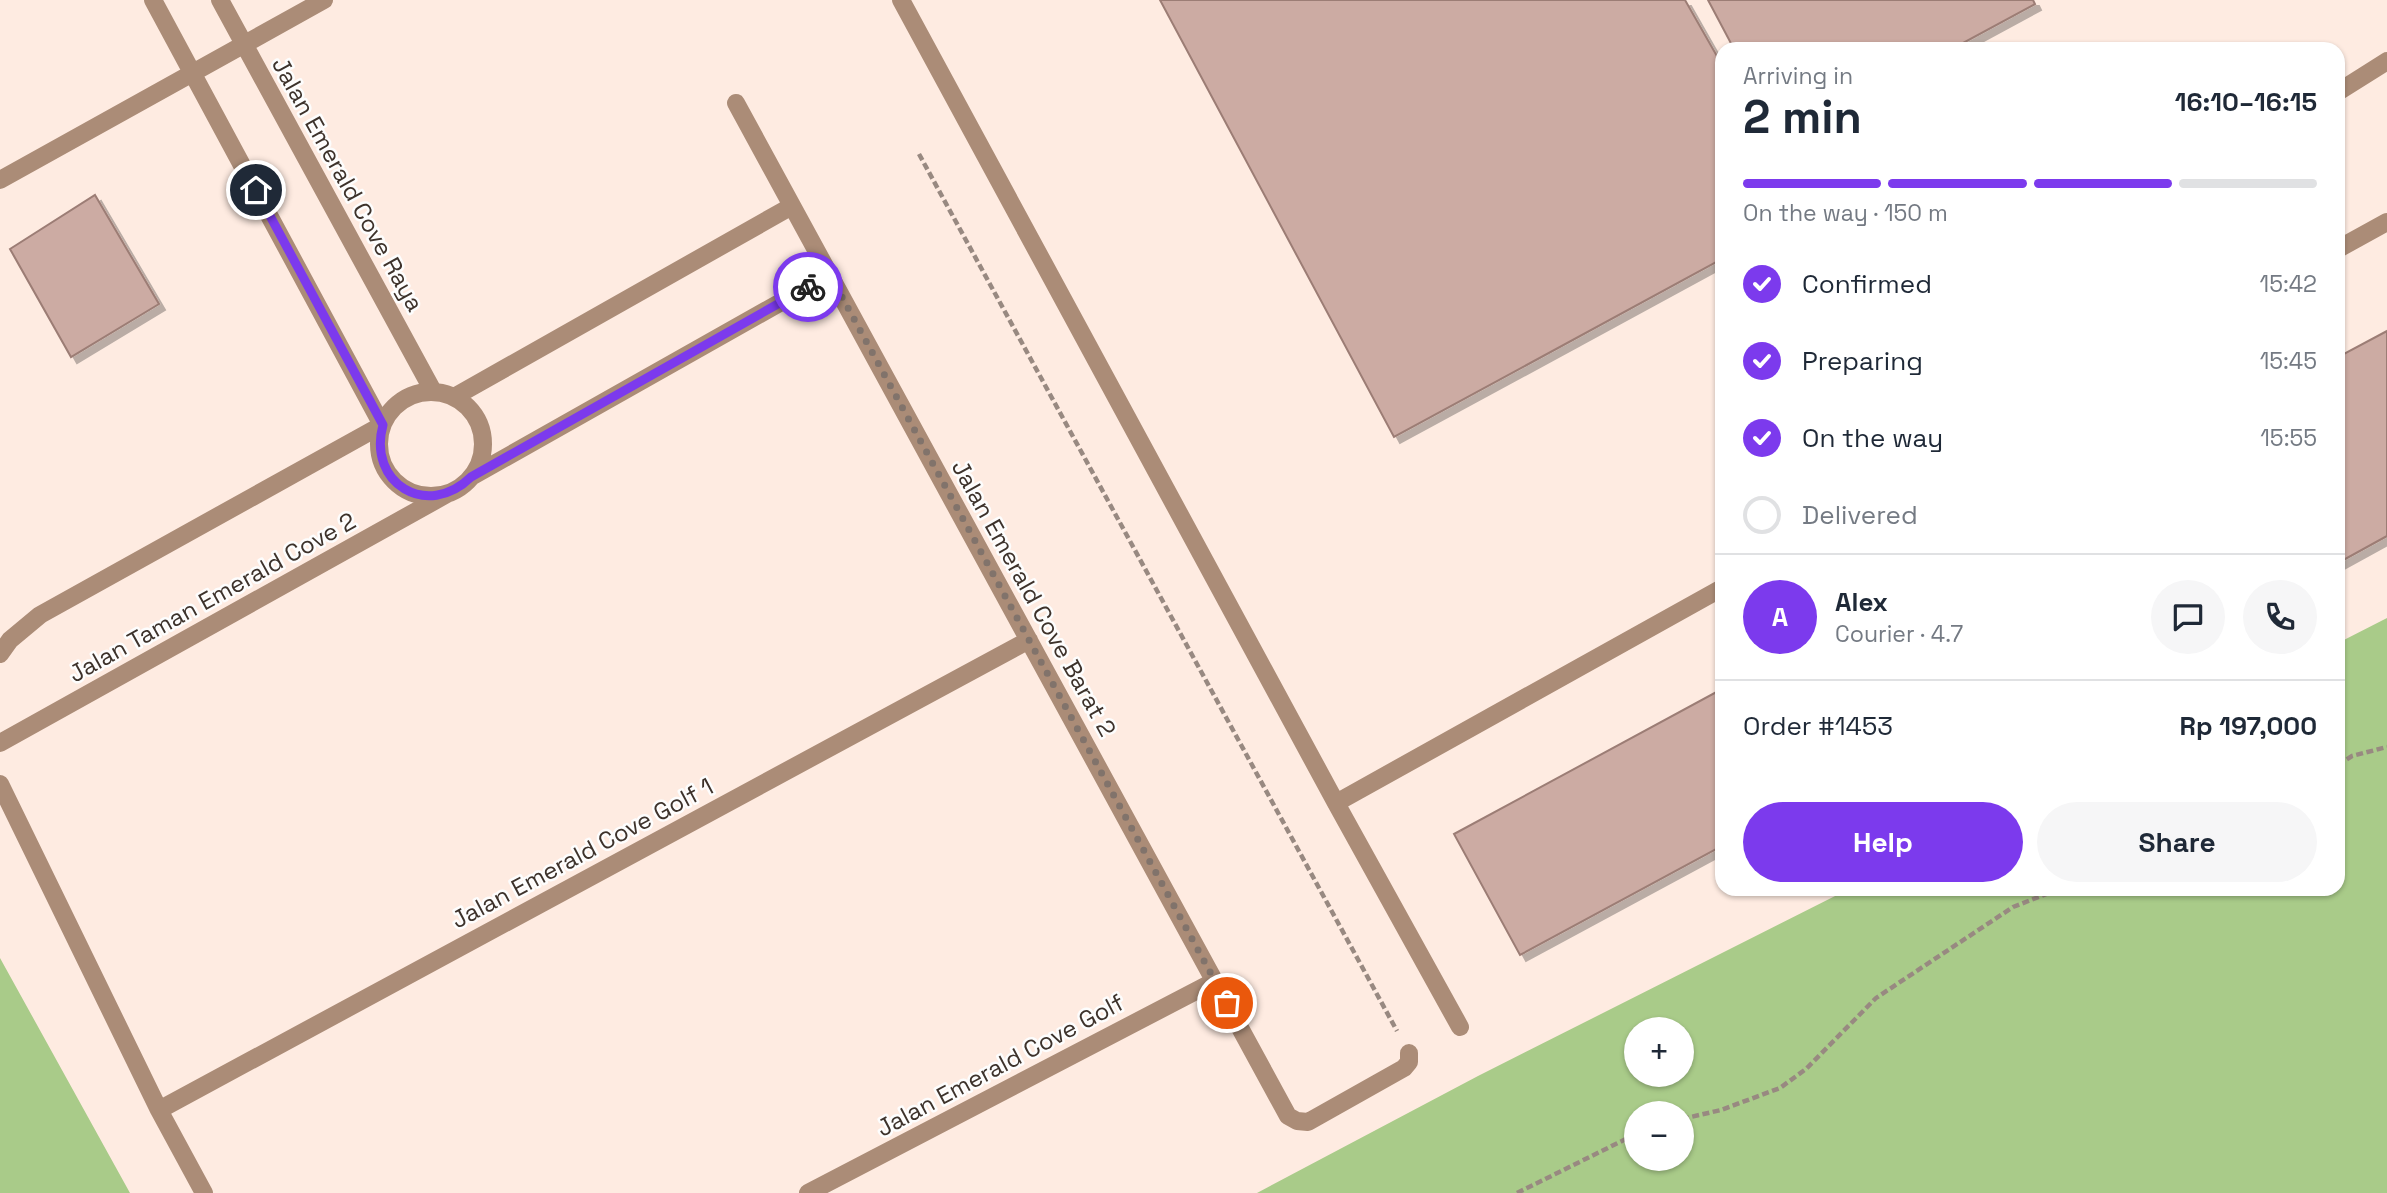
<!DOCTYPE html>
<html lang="en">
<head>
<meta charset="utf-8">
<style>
	body { margin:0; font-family:"Space Grotesk",sans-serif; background:#f6f6f7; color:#1f2937; height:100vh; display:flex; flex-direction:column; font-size:26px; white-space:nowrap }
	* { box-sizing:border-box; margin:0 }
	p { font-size:23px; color:#747a83 }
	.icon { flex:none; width:38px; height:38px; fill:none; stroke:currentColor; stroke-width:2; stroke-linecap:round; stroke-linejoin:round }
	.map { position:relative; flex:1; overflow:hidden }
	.drawer { position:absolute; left:1715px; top:42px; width:630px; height:854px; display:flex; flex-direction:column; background:#fff; border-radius:21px; box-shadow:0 2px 5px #0004 }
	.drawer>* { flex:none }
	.fabs { position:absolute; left:1624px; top:1017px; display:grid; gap:14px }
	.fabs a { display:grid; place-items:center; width:70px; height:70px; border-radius:50%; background:#fff; box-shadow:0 2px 5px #0004; font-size:35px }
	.pin { position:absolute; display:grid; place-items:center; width:60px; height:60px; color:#fff; margin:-30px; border:4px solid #fff; border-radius:50%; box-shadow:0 2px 7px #0007 }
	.courier { position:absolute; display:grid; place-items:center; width:70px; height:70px; margin:-35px; border:5px solid #7c3aed; border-radius:50%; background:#fff; color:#222; box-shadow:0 2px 9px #0007 }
	.head em { font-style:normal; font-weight:600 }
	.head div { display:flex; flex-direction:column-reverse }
	.head { display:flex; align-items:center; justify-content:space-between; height:119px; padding:0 28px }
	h1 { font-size:46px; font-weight:600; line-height:52px }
	.bar { display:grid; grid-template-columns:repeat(4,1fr); gap:10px 7px; align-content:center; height:84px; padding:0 28px }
	.bar i { height:9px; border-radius:5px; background:#e0e1e3 }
	.bar .active { background:#7c3aed }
	.bar p { grid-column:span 4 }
	.line { display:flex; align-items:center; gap:18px; padding:0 28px; border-top:2px solid #e0e1e3 }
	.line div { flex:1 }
	.round { display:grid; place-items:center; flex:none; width:74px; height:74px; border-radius:37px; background:#f6f6f7 }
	ol { padding:0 28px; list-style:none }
	li { display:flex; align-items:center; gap:21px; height:77px }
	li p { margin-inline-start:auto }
	li .icon { padding:7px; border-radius:50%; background:#7c3aed; color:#fff; stroke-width:4 }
	li:last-child { color:#747a83 }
	li i { width:38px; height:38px; border:4px solid #e0e1e3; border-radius:50% }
	.cta { display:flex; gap:14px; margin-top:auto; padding:14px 28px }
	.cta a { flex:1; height:80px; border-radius:42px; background:#7c3aed; color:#fff; font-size:28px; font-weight:600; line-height:80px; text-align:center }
	.cta a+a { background:#f6f6f7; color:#1f2937 }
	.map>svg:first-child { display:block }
	.green { fill:#a9cb89; fill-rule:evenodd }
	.building { fill:#ccaba3; stroke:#9c7d75; stroke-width:2; filter:url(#shadow) }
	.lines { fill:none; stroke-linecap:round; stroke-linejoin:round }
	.path { stroke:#988981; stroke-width:4.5; stroke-dasharray:7 3.5; stroke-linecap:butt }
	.minor { stroke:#ab8c77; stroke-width:18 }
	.done { stroke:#81736b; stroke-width:7; stroke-dasharray:0 12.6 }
	.route { stroke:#7c3aed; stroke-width:9 }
	.labels { text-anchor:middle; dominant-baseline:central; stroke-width:5; stroke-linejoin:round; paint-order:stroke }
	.street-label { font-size:24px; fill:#3d322b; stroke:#fdfdfd }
</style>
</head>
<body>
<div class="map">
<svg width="2387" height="1193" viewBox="0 0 2387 1193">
	<defs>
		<filter id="shadow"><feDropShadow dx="6" dy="6" stdDeviation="0" flood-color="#0004"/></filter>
	</defs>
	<rect width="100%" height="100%" fill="#feebe1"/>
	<!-- green -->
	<path class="green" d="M2387,618v575h-1130l221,-117 371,-187h489v-246zM1636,1029h46v45h-46zM1636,1113h46v45h-46z
		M0,958l130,235h-130z"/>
	<!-- building -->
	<path class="building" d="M1160,0h525l37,65v194l-328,178z
		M1708,0h325l2,4 -83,45h-218z
		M95,195l64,109 -88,53 -61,-108z
		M2387,331v205l-49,27v-206z
		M1722,689v157l-202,109 -66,-121z"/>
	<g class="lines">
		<!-- path -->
		<path class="path" d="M919,154l478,877
			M2338,765l14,-9 35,-9
			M1682,1119l39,-9 59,-22 26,-19 70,-71 137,-91 46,-18
			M1517,1193l119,-59"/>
		<!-- minor -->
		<path class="minor" d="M220,0l213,391
			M901,0l435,803 124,224
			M2338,92l49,-31
			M736,103l552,1013 9,5 11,1 96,-54 5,-6v-9
			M0,180l324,-180
			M2338,249l49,-27
			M379 444a52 52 0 1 1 104 0a52 52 0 1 1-104 0Z
			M454,397l338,-191
			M471,477l358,-202
			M0,654l10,-14 30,-25 342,-190 -229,-425
			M0,743l447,-249
			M0,784l159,326 45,83
			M1336,803l386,-215
			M159,1110l870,-470
			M808,1193l407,-212"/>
	</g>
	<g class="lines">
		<!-- done -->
		<path class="done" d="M808,287l22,-12 397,728"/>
		<!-- route -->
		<path class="route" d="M256,190l127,235c-16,58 44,95 88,52l337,-190"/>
	</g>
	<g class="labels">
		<!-- street labels -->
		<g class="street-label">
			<text transform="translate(348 184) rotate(61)">Jalan Emerald Cove Raya</text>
			<text transform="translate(212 597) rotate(-29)">Jalan Taman Emerald Cove 2</text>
			<text transform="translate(1034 598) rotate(61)">Jalan Emerald Cove Barat 2</text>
			<text transform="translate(582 853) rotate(-28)">Jalan Emerald Cove Golf 1</text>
			<text transform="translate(1000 1065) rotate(-28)">Jalan Emerald Cove Golf</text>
		</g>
	</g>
</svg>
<div class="fabs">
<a>+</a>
<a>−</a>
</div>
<div class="pin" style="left:1227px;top:1003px;background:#ea580c"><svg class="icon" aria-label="bag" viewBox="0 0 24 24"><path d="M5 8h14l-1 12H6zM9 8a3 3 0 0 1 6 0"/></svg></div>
<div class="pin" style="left:256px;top:190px;background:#1f2937"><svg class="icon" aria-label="home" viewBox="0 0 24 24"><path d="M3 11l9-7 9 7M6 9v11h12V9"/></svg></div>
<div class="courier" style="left:808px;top:287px"><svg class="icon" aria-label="bike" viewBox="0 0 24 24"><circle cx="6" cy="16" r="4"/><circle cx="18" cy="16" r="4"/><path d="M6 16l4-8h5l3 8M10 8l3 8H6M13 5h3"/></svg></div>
<section class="drawer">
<div class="head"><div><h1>2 min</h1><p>Arriving in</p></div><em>16:10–16:15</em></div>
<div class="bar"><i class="active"></i><i class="active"></i><i class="active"></i><i></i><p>On the way · 150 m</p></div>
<ol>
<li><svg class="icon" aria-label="check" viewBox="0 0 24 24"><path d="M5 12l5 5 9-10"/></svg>Confirmed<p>15:42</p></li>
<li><svg class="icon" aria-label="check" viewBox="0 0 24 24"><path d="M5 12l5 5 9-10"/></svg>Preparing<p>15:45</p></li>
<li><svg class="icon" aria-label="check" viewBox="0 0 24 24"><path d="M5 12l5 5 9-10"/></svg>On the way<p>15:55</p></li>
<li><i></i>Delivered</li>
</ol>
<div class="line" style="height:126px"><b class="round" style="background:#7c3aed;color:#fff">A</b><div><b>Alex</b><p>Courier · 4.7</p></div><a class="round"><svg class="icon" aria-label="chat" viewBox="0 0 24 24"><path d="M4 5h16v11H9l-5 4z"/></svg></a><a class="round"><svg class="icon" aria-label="phone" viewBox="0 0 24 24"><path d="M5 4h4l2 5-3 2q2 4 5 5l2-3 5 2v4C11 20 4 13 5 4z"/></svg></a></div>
<div class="line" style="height:91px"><div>Order #1453</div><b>Rp 197,000</b></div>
<div class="cta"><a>Help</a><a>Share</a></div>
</section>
</div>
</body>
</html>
